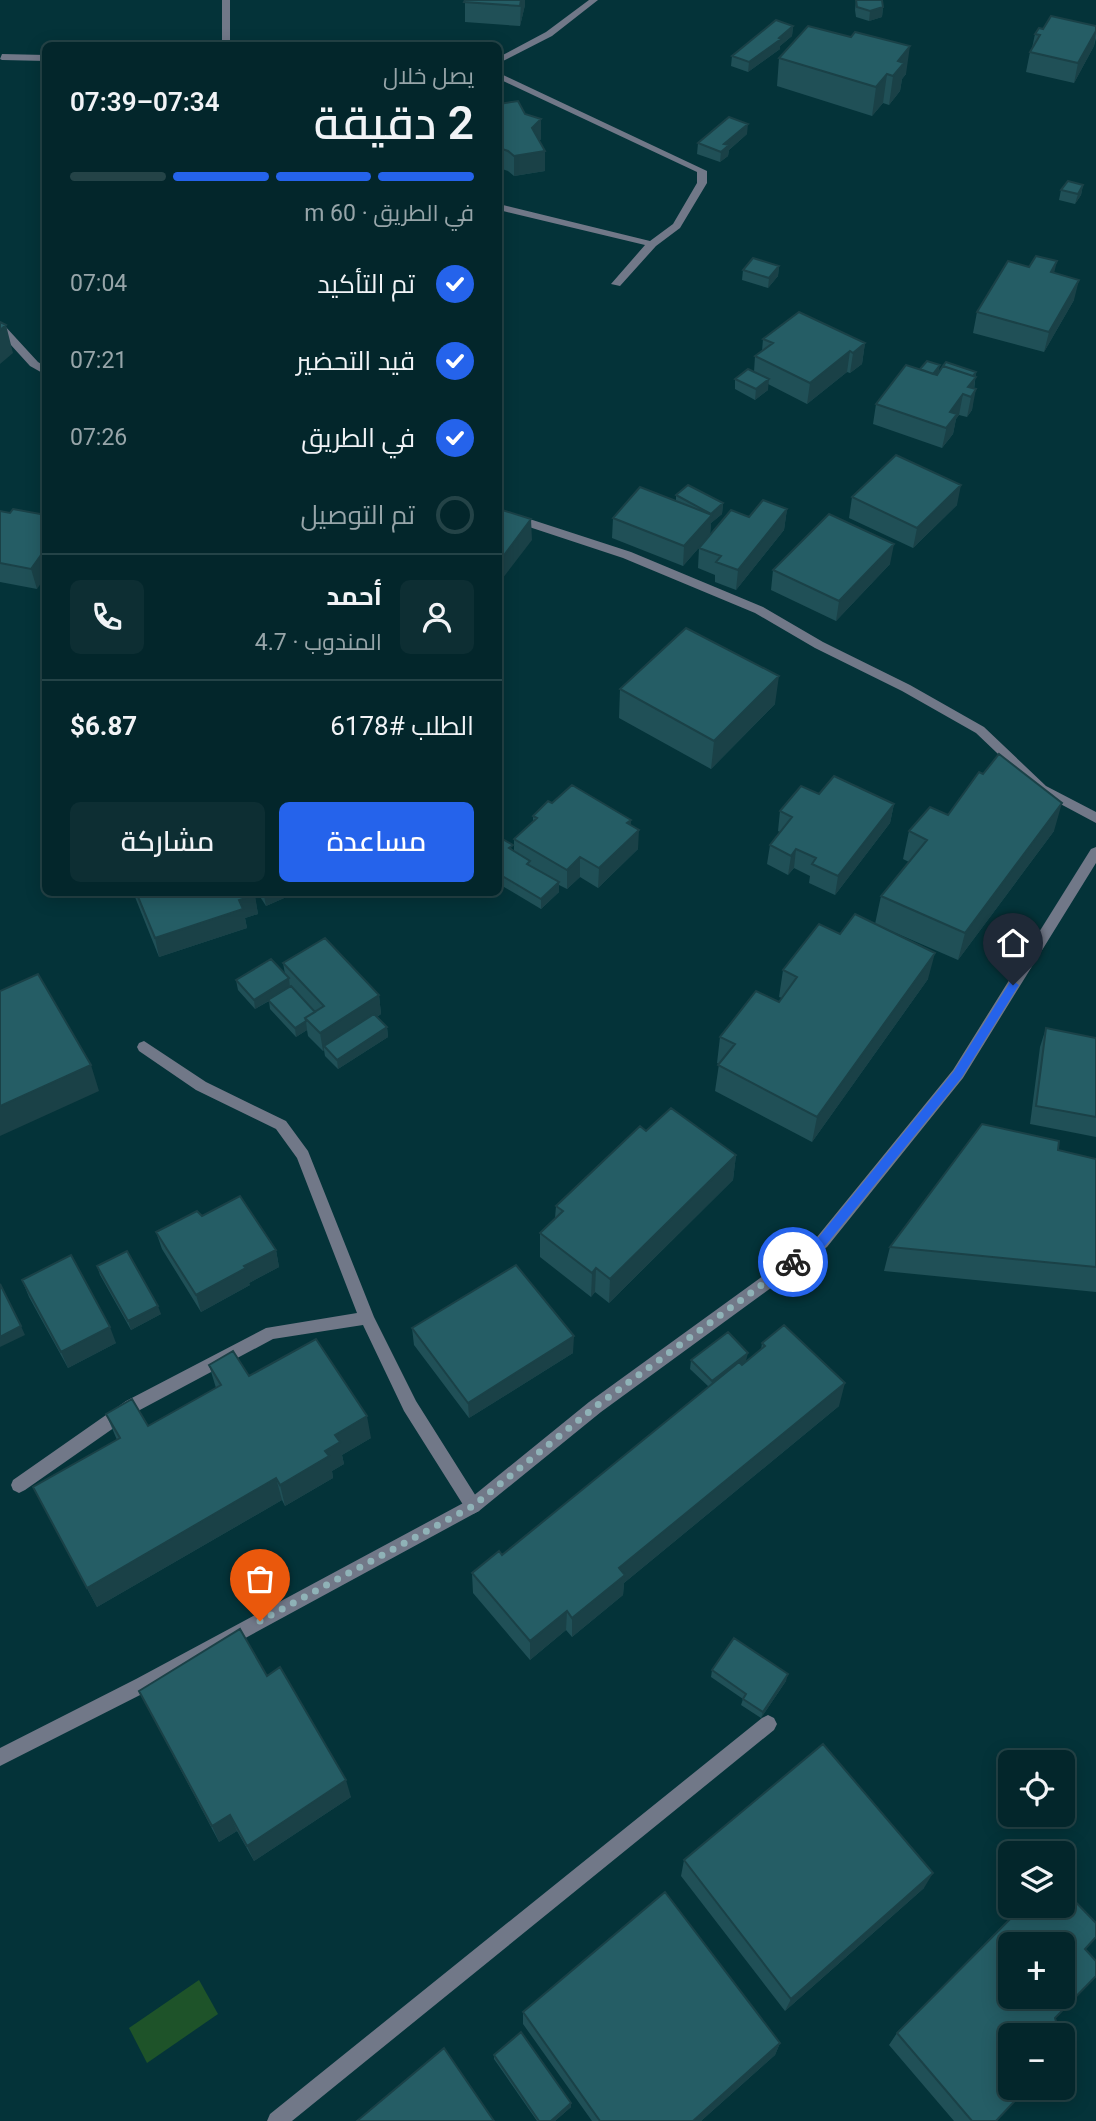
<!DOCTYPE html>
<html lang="ar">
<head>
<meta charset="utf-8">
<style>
	body { margin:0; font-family:Roboto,Cairo,sans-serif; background:#0d2e33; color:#f1f3f6; direction:rtl; height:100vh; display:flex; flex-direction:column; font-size:26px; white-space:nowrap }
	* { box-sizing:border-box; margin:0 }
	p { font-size:23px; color:#97a5a9 }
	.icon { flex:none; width:38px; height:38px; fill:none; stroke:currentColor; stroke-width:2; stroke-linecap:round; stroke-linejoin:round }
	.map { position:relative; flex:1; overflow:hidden; direction:ltr }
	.sheet { position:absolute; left:42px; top:42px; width:460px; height:854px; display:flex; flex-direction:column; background:#03262b; border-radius:10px; box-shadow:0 4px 18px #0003,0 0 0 2px #244347; direction:rtl }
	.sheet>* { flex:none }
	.controls { position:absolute; left:998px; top:1750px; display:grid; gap:14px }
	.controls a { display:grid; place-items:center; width:77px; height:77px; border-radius:10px; background:#03262b; box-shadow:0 4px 18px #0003,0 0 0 2px #244347; font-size:35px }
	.pin { position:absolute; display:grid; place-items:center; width:60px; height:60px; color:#fff; margin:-72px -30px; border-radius:50% 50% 50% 0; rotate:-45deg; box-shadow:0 0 7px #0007 }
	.pin .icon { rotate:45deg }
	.courier { position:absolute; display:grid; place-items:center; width:70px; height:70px; margin:-35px; border:5px solid #2563eb; border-radius:50%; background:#fff; color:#222; box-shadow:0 2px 9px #0007 }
	.summary em { font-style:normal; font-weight:600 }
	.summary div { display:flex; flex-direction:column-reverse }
	.summary { display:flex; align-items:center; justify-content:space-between; height:119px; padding:0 28px }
	h1 { font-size:46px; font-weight:600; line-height:52px }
	.bar { display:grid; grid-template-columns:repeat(4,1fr); gap:10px 7px; align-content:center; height:84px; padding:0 28px }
	.bar i { height:9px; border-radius:5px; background:#244347 }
	.bar .on { background:#2563eb }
	.bar p { grid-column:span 4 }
	.line { display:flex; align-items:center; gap:18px; padding:0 28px; border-top:2px solid #244347 }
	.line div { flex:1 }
	.round { display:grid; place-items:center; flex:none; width:74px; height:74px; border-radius:10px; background:#0d2e33 }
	ol { padding:0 28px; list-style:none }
	li { display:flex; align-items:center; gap:21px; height:77px }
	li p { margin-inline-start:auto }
	li .icon { padding:7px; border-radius:50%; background:#2563eb; color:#fff; stroke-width:4 }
	li:last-child { color:#97a5a9 }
	li i { width:38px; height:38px; border:4px solid #244347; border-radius:50% }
	.button { display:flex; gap:14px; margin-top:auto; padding:14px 28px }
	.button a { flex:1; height:80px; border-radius:10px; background:#2563eb; color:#fff; font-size:28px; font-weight:600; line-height:80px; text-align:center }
	.button a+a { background:#0d2e33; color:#f1f3f6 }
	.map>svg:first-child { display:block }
	.water { fill:#1e5329 }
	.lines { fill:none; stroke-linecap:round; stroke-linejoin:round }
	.minor { fill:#717888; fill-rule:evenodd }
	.tertiary { fill:#717888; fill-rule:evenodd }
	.wall { fill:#205057 }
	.shaded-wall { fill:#1a4147 }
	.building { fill:#255d65; stroke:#1a4147; stroke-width:2; fill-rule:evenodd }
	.route { fill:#2563eb }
	.done { stroke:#8fb2b7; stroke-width:7; stroke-dasharray:0 12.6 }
</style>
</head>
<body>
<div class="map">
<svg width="1096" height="2121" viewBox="0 0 1096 2121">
	<rect width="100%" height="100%" fill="#043339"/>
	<!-- water -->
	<path class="water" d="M199,1980l19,34 -71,49 -18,-35z"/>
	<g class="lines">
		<!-- minor -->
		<path class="minor" d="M222,0h8v46h-8z
			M589,0h9l-46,36 -53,27v-6l47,-25z
			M2,54l44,1v6l-44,-1 -2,-1z
			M499,73l208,98v12l-27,45 -24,18 -36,40 -9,-2 34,-39 -146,-35v-6l151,37 23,-17 24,-41v-11l-198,-93z
			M0,324l4,1 34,37 8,5v8l-16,-9 -30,-33z
			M499,509l132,43 132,55 60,35 87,43 74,42 62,59 50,26v11l-58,-31 -62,-59 -74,-42 -87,-43 -60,-35 -132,-55 -124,-41z
			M144,1041l62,41 80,39 22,30 66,166 42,84 63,100 2,5 -2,5 -6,3 -6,-3 -63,-100 -41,-86 -90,14 -135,72 -113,79 -6,3 -6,-3 -2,-5 2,-5 113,-79 140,-73 91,-15 -60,-155 -21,-29 -80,-39 -57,-39 -2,-4 2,-4z
			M768,1715l6,3 3,6 -3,6 -482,391h-25l3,-7 492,-396z"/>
		<!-- tertiary -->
		<path class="tertiary" d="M1096,847v16l-133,215 -136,169 -226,165 -122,99 -331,180 -148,75v-18l136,-69 331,-178 122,-99 228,-165 136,-167 138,-221z"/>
	</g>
	<!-- wall -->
	<path class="wall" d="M465,0h60v5l-5,21 -55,-4z
		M856,0l27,7 -1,10 -13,4 -13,-4 -1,-7z
		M793,26l-1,10 -12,10v3l-32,23 -17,-6 1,-10z
		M1096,26v12l-2,8 -20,37 -48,-11 4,-20 2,-4 3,-14 8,-5z
		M779,58l127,16 -4,5 -2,12 -11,14 -6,-2 -11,13 -95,-30z
		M499,104l26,10 16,25 -2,2 6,30 -31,5 -6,-5 -9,-3z
		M747,134l-18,16 -1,6 -8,6 -23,-8 1,-11z
		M1083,185l-2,10 -6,9 -16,-4 2,-10z
		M779,266l-1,10 -10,12 -26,-8 1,-10z
		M1054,273l20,27 -30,52 -71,-19 4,-21z
		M763,339l102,4 -3,21 -12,9 -3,-1 -40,32 -39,-20v6l-13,10 -20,-11v-10l19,-7 1,-16 7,-5z
		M920,369l19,3h37l-4,38 -5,7 -8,-2 -3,4 -3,15 -11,14 -69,-24 3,-20z
		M676,495l47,8 -1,11 -11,9 -1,12 -27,31 -71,-28 1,-20 63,-17z
		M852,497l105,8 -44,43 -64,-30z
		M787,509l-3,21 -48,60 -21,-8v-7l-17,-7 1,-20 50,-31z
		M0,511l10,2 36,2 -9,74 -37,-7z
		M890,564l-54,57 -65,-31 2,-20z
		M620,689l155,15 -64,65 -92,-51z
		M819,794l75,10 -4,19 -55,72 -26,-12 1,-7 -16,-8 -6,7 -21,-11 3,-19 10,-13 -2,-1 2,-20z
		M552,803l79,17 -1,5 8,24 -40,39 -18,-11 -13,12 -8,-4v7l-18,17 -42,-25v-47l15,14v-12l19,-18v-5z
		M948,815l106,16 -96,129 -83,-36 6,-28 28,-34 -6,-3 6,-28z
		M133,892h121l4,22 -13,4 2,10 -88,29z
		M257,892h34v3l-25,11z
		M283,963l96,32 2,19 -4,3 10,10 1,10 -50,32 -13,-13 -1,-6 -1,1 -15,-15 -1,-6 -11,7 -26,-28 -1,-8 -14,8 -17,-19 -2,-10 49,-6z
		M783,970l145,9 -116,163 -97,-51 4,-27 -2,-1 3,-26 59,-35 3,-4 -3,-1z
		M1046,1028l50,10v99l-66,-13 10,-77z
		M646,1131l90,24 -3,25 -124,123 -14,-11 -4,5 -51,-40v-24l15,-15 1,-12z
		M1058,1150l38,9v133l-212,-21 6,-24z
		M202,1216l74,34 3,17 -30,16 1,2 -49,27 -39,-63 -6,-17z
		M97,1266l64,48 -30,16 -31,-55z
		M22,1280l94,63 -48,25 -39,-71z
		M412,1328l161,25 -104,65 -55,-73z
		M762,1343l77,63 -215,177 -1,12 -51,42 -6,-7 -36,30 -57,-67 -1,-20 30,-18 207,-168 -19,-18 1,-9 55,1 -4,4 19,-15z
		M209,1365l40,11 122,62 -29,17 2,9 -12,7 1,7 -48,28 -3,-6 -185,107 -64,-120 84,-47 -11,-26 42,12 68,-38z
		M712,1670l74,11 -25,37 -20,-13 2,-6 -32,-22z
		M267,1676l84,121 -97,64 -17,-30 -18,11 -80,-151z
		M684,1860l240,28 -139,123 -104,-135z
		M1085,1949l-30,69 -59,103h-42l-65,-76 8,-12z
		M523,2012l257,31 -5,12 -74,66h-109l-69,-97z
		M494,2055l77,52 -16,14h-18l-43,-62z"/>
	<!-- shaded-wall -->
	<path class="shaded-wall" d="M521,0h4v5l-5,21z
		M883,7l-1,10 -13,4 1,-10z
		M793,26l-1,10 -12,10v3l-32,23 1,-10z
		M1096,31l-2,15 -20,37 4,-20z
		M910,46l-4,28 -4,5 -2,12 -11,14 4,-29 5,-15z
		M887,74l-4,29 -11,13 4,-29z
		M541,119v20l-8,9 -1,-20z
		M748,124l-1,10 -18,16 -1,6 -8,6 1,-10 3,-8z
		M545,151v20l-31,5v-20z
		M1083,185l-2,10 -6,9 3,-10z
		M1057,261l-5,21 -1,-10z
		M779,266l-1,10 -10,12 1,-10z
		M1079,280l-5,20 -30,52 5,-20z
		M6,325l7,28 -13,11v-34z
		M865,343l-3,21 -12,9 3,-20z
		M850,351l-3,21 -40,32 3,-21z
		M940,365l-2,11 -9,3z
		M976,372l-3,22 3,-5 -4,21 -5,7 4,-20 -4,-2 3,-15z
		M769,379l-1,11 -13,10 1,-11z
		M963,394l-4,21 -3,4 -3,15 -11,14 8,-36z
		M961,485l-4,20 -44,43 4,-20z
		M723,503l-1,11 -11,9 -1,12 -27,31 1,-20 27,-32z
		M787,509l-3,21 -48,60 2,-20z
		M531,519l1,21 -33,43v-21z
		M894,544l-4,20 -54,57 3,-20z
		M46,548v28l-9,13 -6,-20z
		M779,676l-4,28 -64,65 3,-28z
		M1062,803l-8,28 -96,129 7,-27z
		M894,804l-4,19 -55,72 3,-19z
		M631,820l-1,19 9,-9 -1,19 -40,39 1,-20 28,-45z
		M796,849l-2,19 -6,7 3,-19z
		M580,857v20l-13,12v-19z
		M559,882v10l-18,17v-10z
		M272,892h19v3l-25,11 -2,-10z
		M255,895l3,19 -13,4 2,10 -88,29 -4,-19 84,-38z
		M935,953l-7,26 -116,163 5,-25z
		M289,978l1,10 -35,21 -1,-9z
		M379,995l2,19 -55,35 -2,-3v4l-1,1 -3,-18z
		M306,1021l1,9 -11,7 -1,-9z
		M387,1027l1,10 -50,32 -1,-9z
		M91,1065l8,26 -99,45v-30z
		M736,1155l-3,25 -124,123 1,-24z
		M276,1250l3,17 -30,16 1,2 -49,27 -5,-17 48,-29z
		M596,1268l-1,24 -4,5 1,-24z
		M158,1306l3,8 -30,16 -3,-9z
		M21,1326l4,9 -25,12v-10z
		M110,1327l6,16 -48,25 -7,-16z
		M574,1336l-1,17 -104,65 -1,-15z
		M748,1353l-2,8 -35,28 1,-8z
		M845,1383l-6,23 -215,177 -1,12 -51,42v-19l47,-50z
		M367,1416l4,22 -29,17 2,9 -12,7 1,7 -48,28 -5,-21 45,-34 10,-16z
		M276,1478l6,22 -185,107 -10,-19z
		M567,1611l-1,19 -36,30v-19z
		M788,1674l-2,7 -25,37 2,-6z
		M346,1780l5,17 -97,64 -7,-15z
		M230,1815l7,16 -18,11 -7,-16z
		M933,1873l-9,15 -139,123 6,-12z
		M780,2043l-5,12 -74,66h-8z
		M571,2103v4l-16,14h-4z"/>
	<!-- building -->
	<path class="building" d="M465,0h56l-1,6 -56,-4z
		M856,0h26l1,7 -13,4 -13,-4z
		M1051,16l45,10v5l-18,32 -48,-11 10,-17 -5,-1 4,-6 4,1z
		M776,20l17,6 -14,12 2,1 -32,23 -17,-6z
		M808,26l43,11 4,-5 55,14 -12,15 6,2 -11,13 -6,-2 -11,13 -97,-29z
		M518,101l7,13 16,5 -9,9 13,23 -31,5 -6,-5 -9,-3v-44z
		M729,117l19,7 -24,20 5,1 -8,7 -23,-9z
		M1068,181l15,4 -5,9 -17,-4z
		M1036,256l21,5 -6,11 28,8 -30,52 -72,-20 31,-51 21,6z
		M753,258l26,8 -10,12 -26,-8z
		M799,312l66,31 -12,10 -3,-2 -40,32 -55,-27 18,-13 -10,-4z
		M0,322l6,3 -6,5z
		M927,361l13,4 -7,9 -13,-5z
		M946,362l30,10 -3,4 -30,-10z
		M906,365l31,10 6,-9 33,11 -8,10 8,2 -5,8 -8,-3 -13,18 7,2 -11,14 -70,-24z
		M748,369l21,10 -13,10 -21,-10z
		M896,455l65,30 -44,43 -65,-31z
		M688,485l35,18 -12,11 -35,-19z
		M640,487l72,28 -28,31 -71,-28z
		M763,500l24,9 -49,61 -22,-8 5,-6 -22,-8 32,-38 18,7z
		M13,509l33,6v13l-4,4 4,1v15l-15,21 -31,-6v-52l10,2z
		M499,509l32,10 -32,43z
		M829,514l65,30 -55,57 -66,-31z
		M686,628l93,48 -65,65 -94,-52z
		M999,754l63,49 -97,130 -84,-37 46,-56 -18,-9 21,-24 18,8 31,-43 4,2z
		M834,776l60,28 -56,72 -26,-12 4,-6 -20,-9 -5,7 -21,-11 22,-28 -12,-6 21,-25 18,8z
		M572,785l59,35 -4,3 12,7 -40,38 -19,-11 -13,13 -53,-31 23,-21 -4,-2 15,-15 4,2z
		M499,837l14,8 -4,3 21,13 -3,3 32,18 -18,17 -42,-25z
		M136,892h118l1,3 -16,5 4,9 -88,29z
		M262,892h10l-8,4z
		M855,914l80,39 -118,164 -99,-52 17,-21 -15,-7 36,-46 23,11 18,-25 -14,-7 36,-46 21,10z
		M325,938l54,57 -59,38 -15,-15 19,-12 -41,-43z
		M271,959l18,19 -35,22 -18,-20z
		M38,974l53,91 -91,41v-115z
		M291,986l24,26 -10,6 1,3 -11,7 -27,-28z
		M374,1014l13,13 -50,33 -13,-14z
		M1046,1028l50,10v79l-60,-11z
		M671,1108l65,47 -126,124 -14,-11 -4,5 -52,-40 23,-22 -7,-5 84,-80 6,5z
		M982,1124l77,17 -1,9 38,9v108l-206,-20z
		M240,1196l36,54 -32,16 2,2 -50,27 -40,-63 41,-21 5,5z
		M127,1251l31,55 -30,15 -31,-55z
		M71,1255l39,72 -49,25 -39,-72z
		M516,1265l58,71 -106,67 -56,-75z
		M0,1284l21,42 -21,11z
		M784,1325l61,58 -226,185 6,7 -53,43 -5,-7 -37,30 -58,-68 27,-22 3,4 237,-193 3,3 23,-19 -3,-3z
		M728,1332l20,21 -36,28 -21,-21z
		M316,1339l51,77 -32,19 5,7 -15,9 4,5 -49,29 -4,-7 -189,110 -54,-101 87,-49 -14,-24 26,-15 16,27 73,-41 -12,-20 24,-14 16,25z
		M240,1629l27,47 13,-9 66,113 -99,66 -17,-31 -18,11 -73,-135z
		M734,1638l54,36 -25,38 -20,-13 3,-5 -34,-24z
		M823,1744l110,129 -142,126 -107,-139z
		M1062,1888l34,35v14l-11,12 11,12v15l-41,42 5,17h-50v53h17l-31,33h-24l-75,-88 126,-127h39zM1010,1944h52v53h-52z
		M665,1892l115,151 -87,78h-93l-77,-109z
		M521,2032l50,71 -20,18h-12l-45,-66z
		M444,2048l50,73h-137z"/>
	<!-- route -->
	<path class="route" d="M1013,981l6,4 -2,3 -55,89 -136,168 -28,21h-9v-7l29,-21 136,-167 56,-89z"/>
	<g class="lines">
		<!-- done -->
		<path class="done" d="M260,1621l213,-115 122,-99 198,-145"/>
	</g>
</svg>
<div class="controls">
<a><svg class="icon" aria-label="locate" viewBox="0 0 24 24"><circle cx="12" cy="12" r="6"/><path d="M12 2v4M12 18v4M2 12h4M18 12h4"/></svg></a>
<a><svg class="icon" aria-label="layers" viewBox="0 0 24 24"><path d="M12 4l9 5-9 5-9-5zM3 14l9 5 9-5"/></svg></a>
<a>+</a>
<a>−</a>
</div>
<div class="pin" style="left:260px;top:1621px;background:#ea580c"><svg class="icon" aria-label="bag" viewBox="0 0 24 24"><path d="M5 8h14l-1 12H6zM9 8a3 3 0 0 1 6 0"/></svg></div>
<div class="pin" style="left:1013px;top:985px;background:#1f2937"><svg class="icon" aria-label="home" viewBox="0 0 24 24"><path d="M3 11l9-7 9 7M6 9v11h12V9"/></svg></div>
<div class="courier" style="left:793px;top:1262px"><svg class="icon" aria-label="bike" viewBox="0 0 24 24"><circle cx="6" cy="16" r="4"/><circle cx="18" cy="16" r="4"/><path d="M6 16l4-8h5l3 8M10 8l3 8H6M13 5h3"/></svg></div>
<section class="sheet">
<div class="summary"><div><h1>2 دقيقة</h1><p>يصل خلال</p></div><em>07:34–07:39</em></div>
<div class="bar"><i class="on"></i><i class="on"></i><i class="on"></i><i></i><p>في الطريق · 60 m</p></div>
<ol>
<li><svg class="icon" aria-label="check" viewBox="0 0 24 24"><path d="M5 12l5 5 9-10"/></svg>تم التأكيد<p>07:04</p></li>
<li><svg class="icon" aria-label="check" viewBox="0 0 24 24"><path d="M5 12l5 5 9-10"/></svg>قيد التحضير<p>07:21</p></li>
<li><svg class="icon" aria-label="check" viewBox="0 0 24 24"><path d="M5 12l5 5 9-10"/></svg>في الطريق<p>07:26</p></li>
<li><i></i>تم التوصيل</li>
</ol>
<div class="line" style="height:126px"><a class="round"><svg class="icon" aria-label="person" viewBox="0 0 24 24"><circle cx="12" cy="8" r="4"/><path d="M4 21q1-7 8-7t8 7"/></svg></a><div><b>أحمد</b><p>المندوب · 4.7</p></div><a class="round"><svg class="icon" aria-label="phone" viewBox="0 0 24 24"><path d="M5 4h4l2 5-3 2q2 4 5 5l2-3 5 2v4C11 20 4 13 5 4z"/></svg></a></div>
<div class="line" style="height:91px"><div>الطلب #6178</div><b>$6.87</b></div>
<div class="button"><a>مساعدة</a><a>مشاركة</a></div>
</section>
</div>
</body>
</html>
